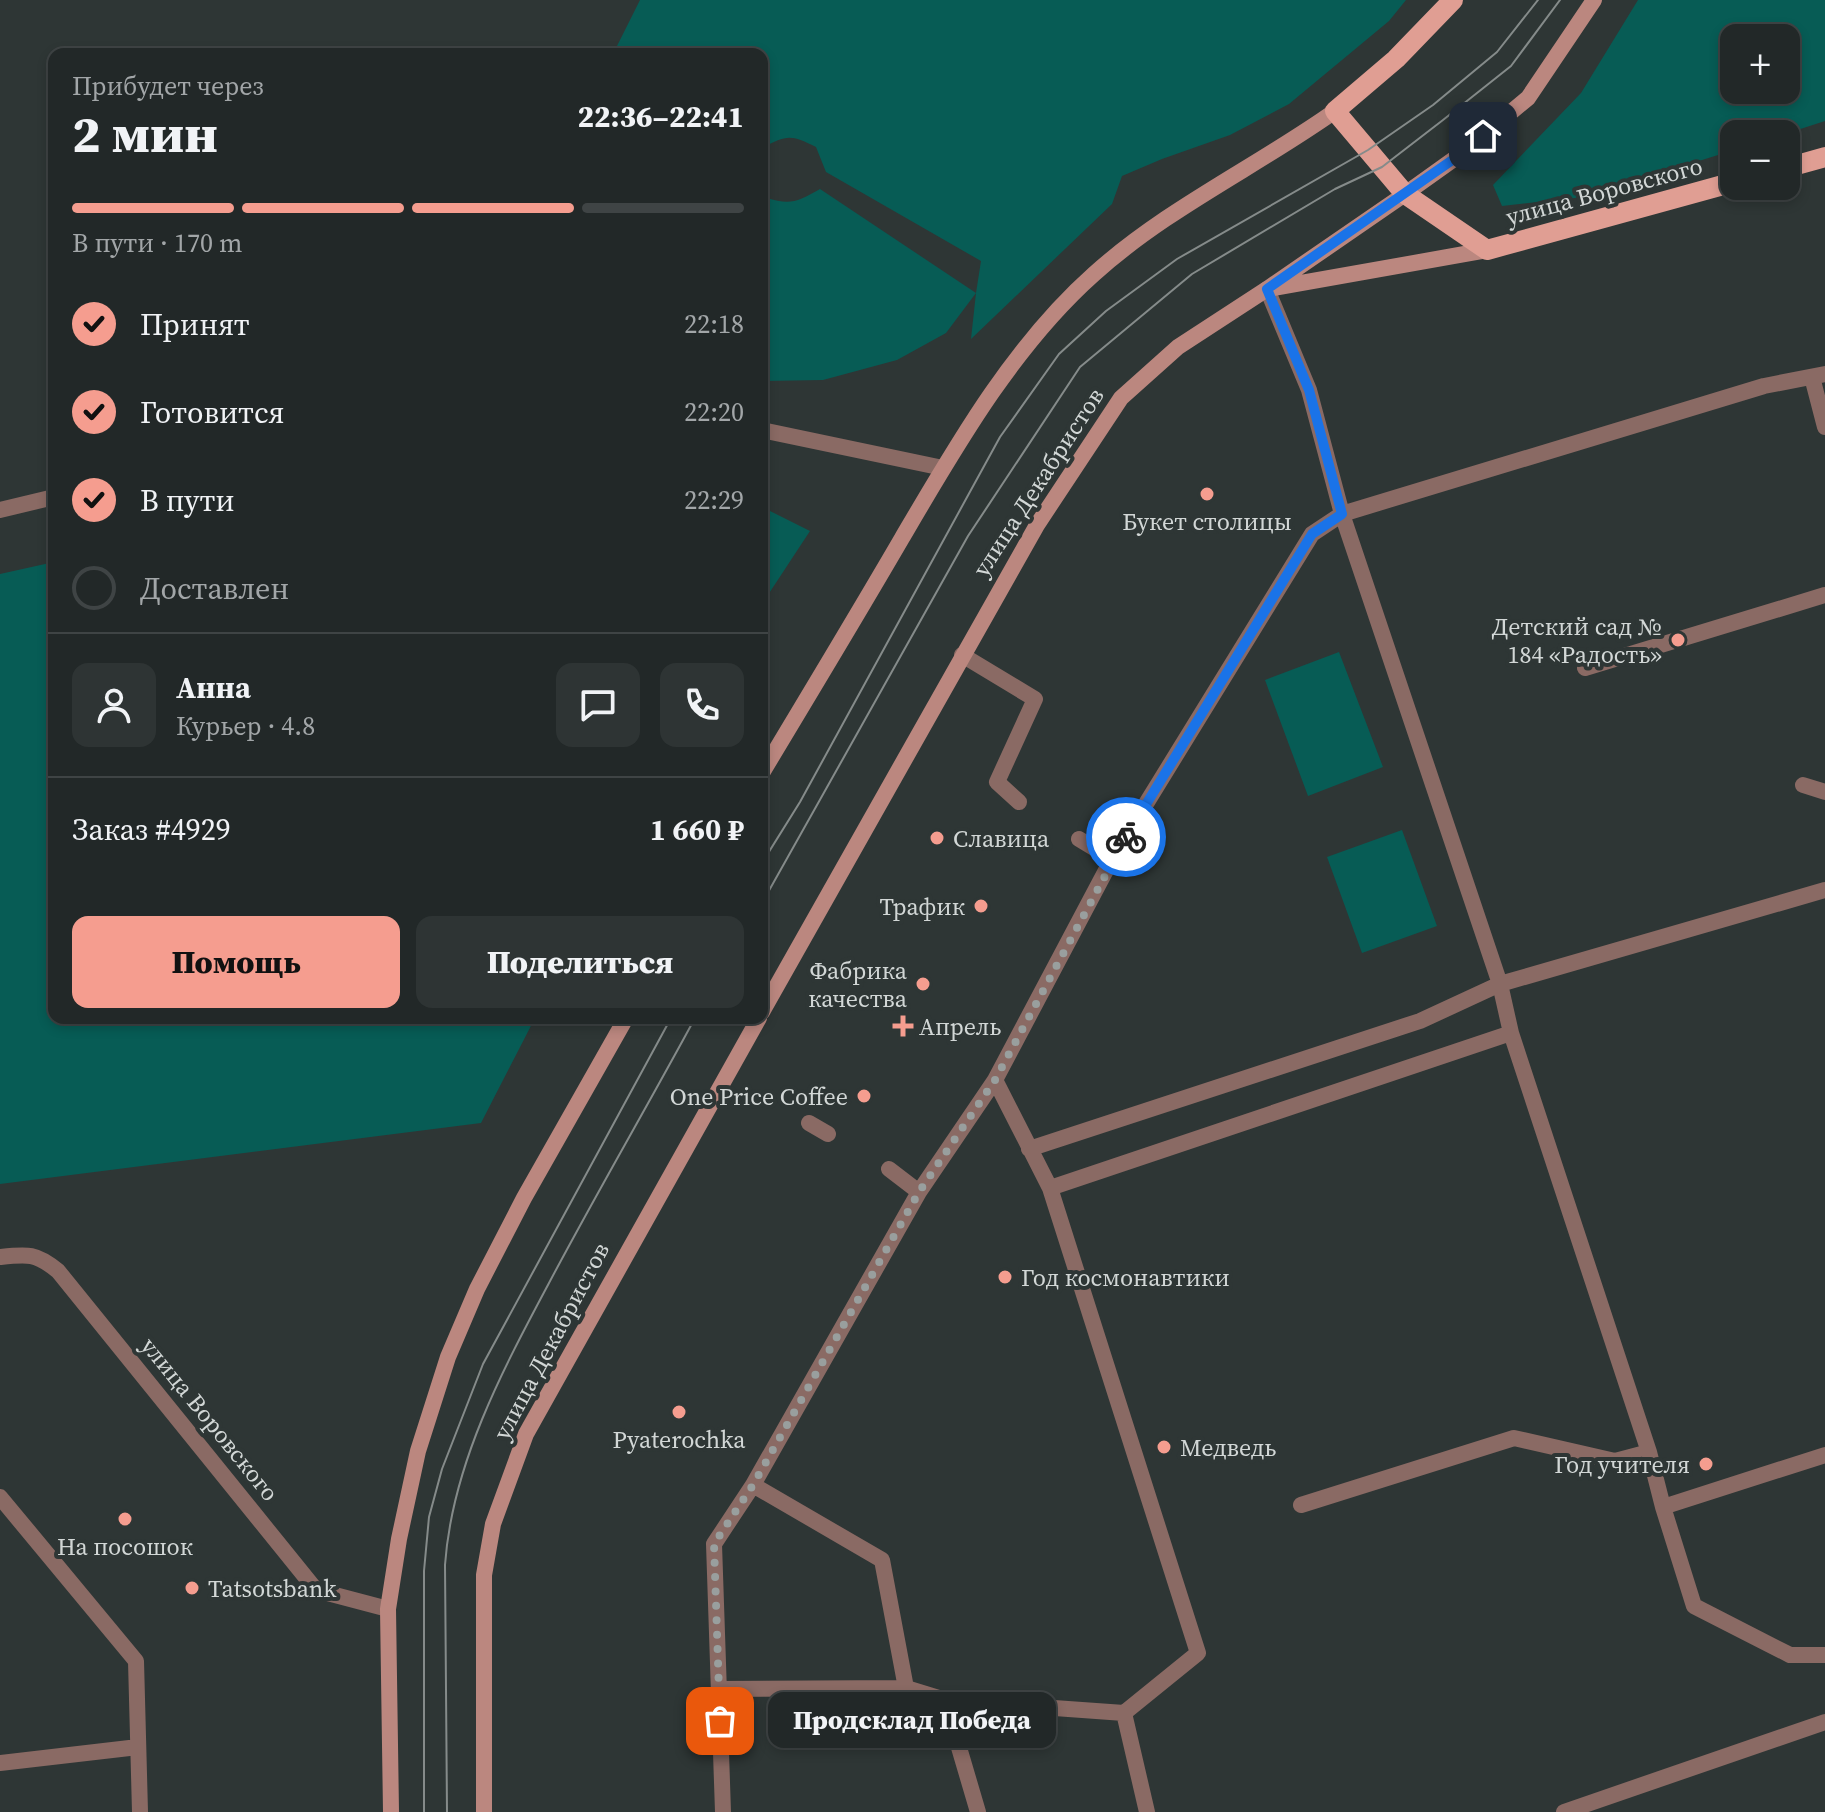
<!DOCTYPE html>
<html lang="ru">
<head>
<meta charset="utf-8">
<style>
	body { margin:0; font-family:"Source Serif 4",serif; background:#2e3434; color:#f1f3f6; height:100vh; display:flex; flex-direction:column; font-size:30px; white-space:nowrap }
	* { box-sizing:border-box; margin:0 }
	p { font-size:26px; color:#a2a6a8 }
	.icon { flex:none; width:44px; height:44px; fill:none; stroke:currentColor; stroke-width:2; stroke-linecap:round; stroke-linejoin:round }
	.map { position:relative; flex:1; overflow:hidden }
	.sheet { position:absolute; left:48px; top:48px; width:720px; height:976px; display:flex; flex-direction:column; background:#222828; border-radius:16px; box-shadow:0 4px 12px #0003,0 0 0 2px #3f4445 }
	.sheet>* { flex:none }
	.tools { position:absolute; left:1720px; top:24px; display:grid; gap:16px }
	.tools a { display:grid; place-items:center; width:80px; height:80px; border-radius:16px; background:#222828; box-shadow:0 4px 12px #0003,0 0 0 2px #3f4445; font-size:40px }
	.pin { position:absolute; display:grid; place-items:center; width:68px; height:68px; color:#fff; margin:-34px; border-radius:16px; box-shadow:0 4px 12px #0006 }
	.courier { position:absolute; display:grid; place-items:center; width:80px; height:80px; margin:-40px; border:6px solid #1a73e8; border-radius:50%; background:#fff; color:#222; box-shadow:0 2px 10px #0007 }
	.bubble { position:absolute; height:56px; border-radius:16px; background:#222828; box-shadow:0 4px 12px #0003,0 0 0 2px #3f4445; font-size:26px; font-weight:800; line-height:56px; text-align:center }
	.head em { font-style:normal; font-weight:800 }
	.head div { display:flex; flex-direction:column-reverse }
	.head { display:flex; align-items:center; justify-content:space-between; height:136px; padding:0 24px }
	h1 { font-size:52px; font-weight:800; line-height:60px }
	.bar { display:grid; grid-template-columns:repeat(4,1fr); gap:12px 8px; align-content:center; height:96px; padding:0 24px }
	.bar i { height:10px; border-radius:6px; background:#3f4445 }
	.bar .selected { background:#f59d8f }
	.bar p { grid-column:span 4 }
	.line { display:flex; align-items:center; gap:20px; padding:0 24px; border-top:2px solid #3f4445 }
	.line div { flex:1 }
	.round { display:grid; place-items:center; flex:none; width:84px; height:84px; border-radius:16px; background:#2e3434 }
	ol { padding:0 24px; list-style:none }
	li { display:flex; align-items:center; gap:24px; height:88px }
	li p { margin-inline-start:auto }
	li .icon { padding:8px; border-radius:50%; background:#f59d8f; color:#111; stroke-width:4 }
	li:last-child { color:#a2a6a8 }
	li i { width:44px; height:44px; border:4px solid #3f4445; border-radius:50% }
	.action { display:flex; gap:16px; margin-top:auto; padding:16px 24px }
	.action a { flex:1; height:92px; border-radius:16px; background:#f59d8f; color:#111; font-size:32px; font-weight:800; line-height:92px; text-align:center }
	.action a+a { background:#2e3434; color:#f1f3f6 }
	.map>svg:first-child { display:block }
	.green { fill:#075c55; fill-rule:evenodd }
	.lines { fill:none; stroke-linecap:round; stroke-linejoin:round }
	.service { stroke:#8a6a64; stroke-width:16 }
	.minor { stroke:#8a6a64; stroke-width:16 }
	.secondary { stroke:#bb877f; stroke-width:16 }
	.primary { stroke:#e09e93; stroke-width:20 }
	.tram { stroke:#858b8a; stroke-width:2 }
	.done { stroke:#999f9e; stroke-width:8; stroke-dasharray:0 14.4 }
	.route { stroke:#1a73e8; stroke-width:10 }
	.poi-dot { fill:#f59d8f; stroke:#2e3635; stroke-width:3 }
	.labels { text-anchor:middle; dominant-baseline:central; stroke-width:8; stroke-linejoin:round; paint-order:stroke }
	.street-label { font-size:24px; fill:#d2d7d6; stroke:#2e3635 }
	.poi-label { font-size:24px; fill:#d2d7d6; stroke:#2e3635; text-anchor:end }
</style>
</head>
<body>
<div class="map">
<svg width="1825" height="1812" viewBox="0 0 1825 1812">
	<rect width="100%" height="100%" fill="#2e3635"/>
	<!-- green -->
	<path class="green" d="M640,0h766l-17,21 -100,83 -59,31 -68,24 -40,17 -10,28 -141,135 5,-46 -30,40 -49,27 -74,20 -61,1v-190l4,7c25,7 31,4 54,-9l156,104 5,-32 -155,-89 -10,-25c-26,-13 -29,-12 -54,1v-94h-149z
		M1638,0h187v121l-40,13h-51v16l-150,47 -82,9 -9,-21 88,-92zM1786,38v52h-52v-52z
		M762,507l48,24 -48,73z
		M54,562v456h481l-54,105 -481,61v-610z
		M1339,652l44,115 -75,29 -43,-116z
		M1402,830l35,96 -75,27 -35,-96z"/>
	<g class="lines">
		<!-- service -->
		<path class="service" d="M1825,374l-61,12 -422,128 158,470 11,49 138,419 14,55 31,99 96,49h35
			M1812,377l13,50
			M962,655l73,44 -38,83 22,20
			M1585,668l240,-73
			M1803,785l22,7
			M1079,839l33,20
			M809,1123l19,11
			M1029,1149l391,-128 80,-37 325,-94
			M889,1169l30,23
			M1050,1188l461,-155
			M753,1485l129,75 24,128
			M0,1497l136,164 4,151
			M1301,1505l213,-67 101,23 34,-9
			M1663,1507l162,-52
			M719,1689l187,-1 39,12 179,13 74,-60 -148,-465 -55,-108
			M945,1700l33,112
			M1124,1713l23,99
			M0,1763l138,-16
			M723,1812l-9,-268 39,-59 166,-293 76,-112 117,-221 200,-325 30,-20 -33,-124 -42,-101
			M1564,1812l261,-90"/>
		<!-- minor -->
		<path class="minor" d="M762,430l181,38
			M0,510l54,-13
			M0,1257c28,-3 36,-4 58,14l258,319 72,19"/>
		<!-- secondary -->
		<path class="secondary" d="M1273,288l214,-38
			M762,773c47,-78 94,-156 140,-235 54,-92 111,-192 192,-264 72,-65 162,-107 241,-163
			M762,1012l275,-487 84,-127 57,-51 89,-58 138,-95 56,-40 67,-56 66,-98
			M391,1812l-3,-203 11,-70 19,-88 30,-94 29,-68 47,-91 102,-180
			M484,1812v-237l9,-51 33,-90 233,-416"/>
		<!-- primary -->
		<path class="primary" d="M1453,0l-57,59 -61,52 70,83 82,56 247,-68
			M1786,168l39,-11"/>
		<!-- tram -->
		<path class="tram" d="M762,863l38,-61 200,-365 59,-83 47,-43 71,-52 191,-109 65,-45 64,-53 41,-52
			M762,903l206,-367 112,-169 112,-93 143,-85 47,-22 61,-47 68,-54 49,-66
			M424,1812v-241l5,-54 13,-48 41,-105 188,-346
			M447,1812l-2,-247c7,-100 57,-194 104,-282 47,-89 98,-176 146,-265"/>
	</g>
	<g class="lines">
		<!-- done -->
		<path class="done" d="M720,1721l-6,-177 39,-59 166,-293 76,-112 131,-243"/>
		<!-- route -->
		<path class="route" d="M1126,837l186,-303 30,-20 -33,-124 -42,-101 194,-135 22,-18"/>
	</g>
	<!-- markers -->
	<g class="poi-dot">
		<circle cx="1207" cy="494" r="8"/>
		<circle cx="1678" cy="640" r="8"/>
		<circle cx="937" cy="838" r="8"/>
		<circle cx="981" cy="906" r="8"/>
		<circle cx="923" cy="984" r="8"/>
		<path d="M899 1014h8v8h8v8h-8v8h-8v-8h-8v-8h8z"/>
		<circle cx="864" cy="1096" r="8"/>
		<circle cx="1005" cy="1277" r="8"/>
		<circle cx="679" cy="1412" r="8"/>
		<circle cx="1164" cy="1447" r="8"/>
		<circle cx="1706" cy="1464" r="8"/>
		<circle cx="125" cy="1519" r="8"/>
		<circle cx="192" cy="1588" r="8"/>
	</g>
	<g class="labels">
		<!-- street labels -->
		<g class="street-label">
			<text transform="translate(1604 191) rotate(-15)">улица Воровского</text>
			<text transform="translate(1038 482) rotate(-57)">улица Декабристов</text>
			<text transform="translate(551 1341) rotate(-62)">улица Декабристов</text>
			<text transform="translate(210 1419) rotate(51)">улица Воровского</text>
		</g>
		<!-- poi labels -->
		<g class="poi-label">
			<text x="1207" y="521" text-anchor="middle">Букет столицы</text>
			<text x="1662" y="626">Детский сад №<tspan x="1662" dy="28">184 «Радость»</tspan></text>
			<text x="953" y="838" text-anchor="start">Славица</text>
			<text x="965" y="906">Трафик</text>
			<text x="907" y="970">Фабрика<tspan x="907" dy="28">качества</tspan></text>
			<text x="919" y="1026" text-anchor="start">Апрель</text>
			<text x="848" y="1096">One Price Coffee</text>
			<text x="1021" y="1277" text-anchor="start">Год космонавтики</text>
			<text x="679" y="1439" text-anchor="middle">Pyaterochka</text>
			<text x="1180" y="1447" text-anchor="start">Медведь</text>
			<text x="1690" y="1464">Год учителя</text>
			<text x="125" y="1546" text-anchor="middle">На посошок</text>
			<text x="208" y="1588" text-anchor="start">Tatsotsbank</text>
		</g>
	</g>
</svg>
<div class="tools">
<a>+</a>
<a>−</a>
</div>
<div class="pin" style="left:720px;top:1721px;background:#ea580c"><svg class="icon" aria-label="bag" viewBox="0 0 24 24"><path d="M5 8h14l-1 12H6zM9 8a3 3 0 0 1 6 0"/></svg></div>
<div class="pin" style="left:1483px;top:136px;background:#1f2937"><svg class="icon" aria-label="home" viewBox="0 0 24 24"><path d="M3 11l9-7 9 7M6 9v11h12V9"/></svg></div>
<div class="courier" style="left:1126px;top:837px"><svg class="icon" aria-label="bike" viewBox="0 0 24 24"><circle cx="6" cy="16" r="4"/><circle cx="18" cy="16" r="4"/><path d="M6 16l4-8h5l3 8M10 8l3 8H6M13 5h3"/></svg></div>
<div class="bubble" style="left:768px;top:1692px;width:288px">Продсклад Победа</div>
<section class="sheet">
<div class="head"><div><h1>2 мин</h1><p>Прибудет через</p></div><em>22:36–22:41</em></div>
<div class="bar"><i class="selected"></i><i class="selected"></i><i class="selected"></i><i></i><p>В пути · 170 m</p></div>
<ol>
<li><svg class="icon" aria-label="check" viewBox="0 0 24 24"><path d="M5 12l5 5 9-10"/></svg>Принят<p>22:18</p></li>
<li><svg class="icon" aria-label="check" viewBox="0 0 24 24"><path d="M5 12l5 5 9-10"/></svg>Готовится<p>22:20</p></li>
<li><svg class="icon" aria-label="check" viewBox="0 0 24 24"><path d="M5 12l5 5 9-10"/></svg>В пути<p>22:29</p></li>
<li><i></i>Доставлен</li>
</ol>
<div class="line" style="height:144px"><a class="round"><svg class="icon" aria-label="person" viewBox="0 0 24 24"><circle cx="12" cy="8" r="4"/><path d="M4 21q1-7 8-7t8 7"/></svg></a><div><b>Анна</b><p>Курьер · 4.8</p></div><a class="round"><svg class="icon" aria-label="chat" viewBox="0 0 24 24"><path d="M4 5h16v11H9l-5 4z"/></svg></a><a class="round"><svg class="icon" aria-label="phone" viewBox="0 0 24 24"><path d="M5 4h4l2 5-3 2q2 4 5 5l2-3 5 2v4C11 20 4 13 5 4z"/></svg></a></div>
<div class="line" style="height:104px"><div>Заказ #4929</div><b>1 660 ₽</b></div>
<div class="action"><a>Помощь</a><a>Поделиться</a></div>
</section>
</div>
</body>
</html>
